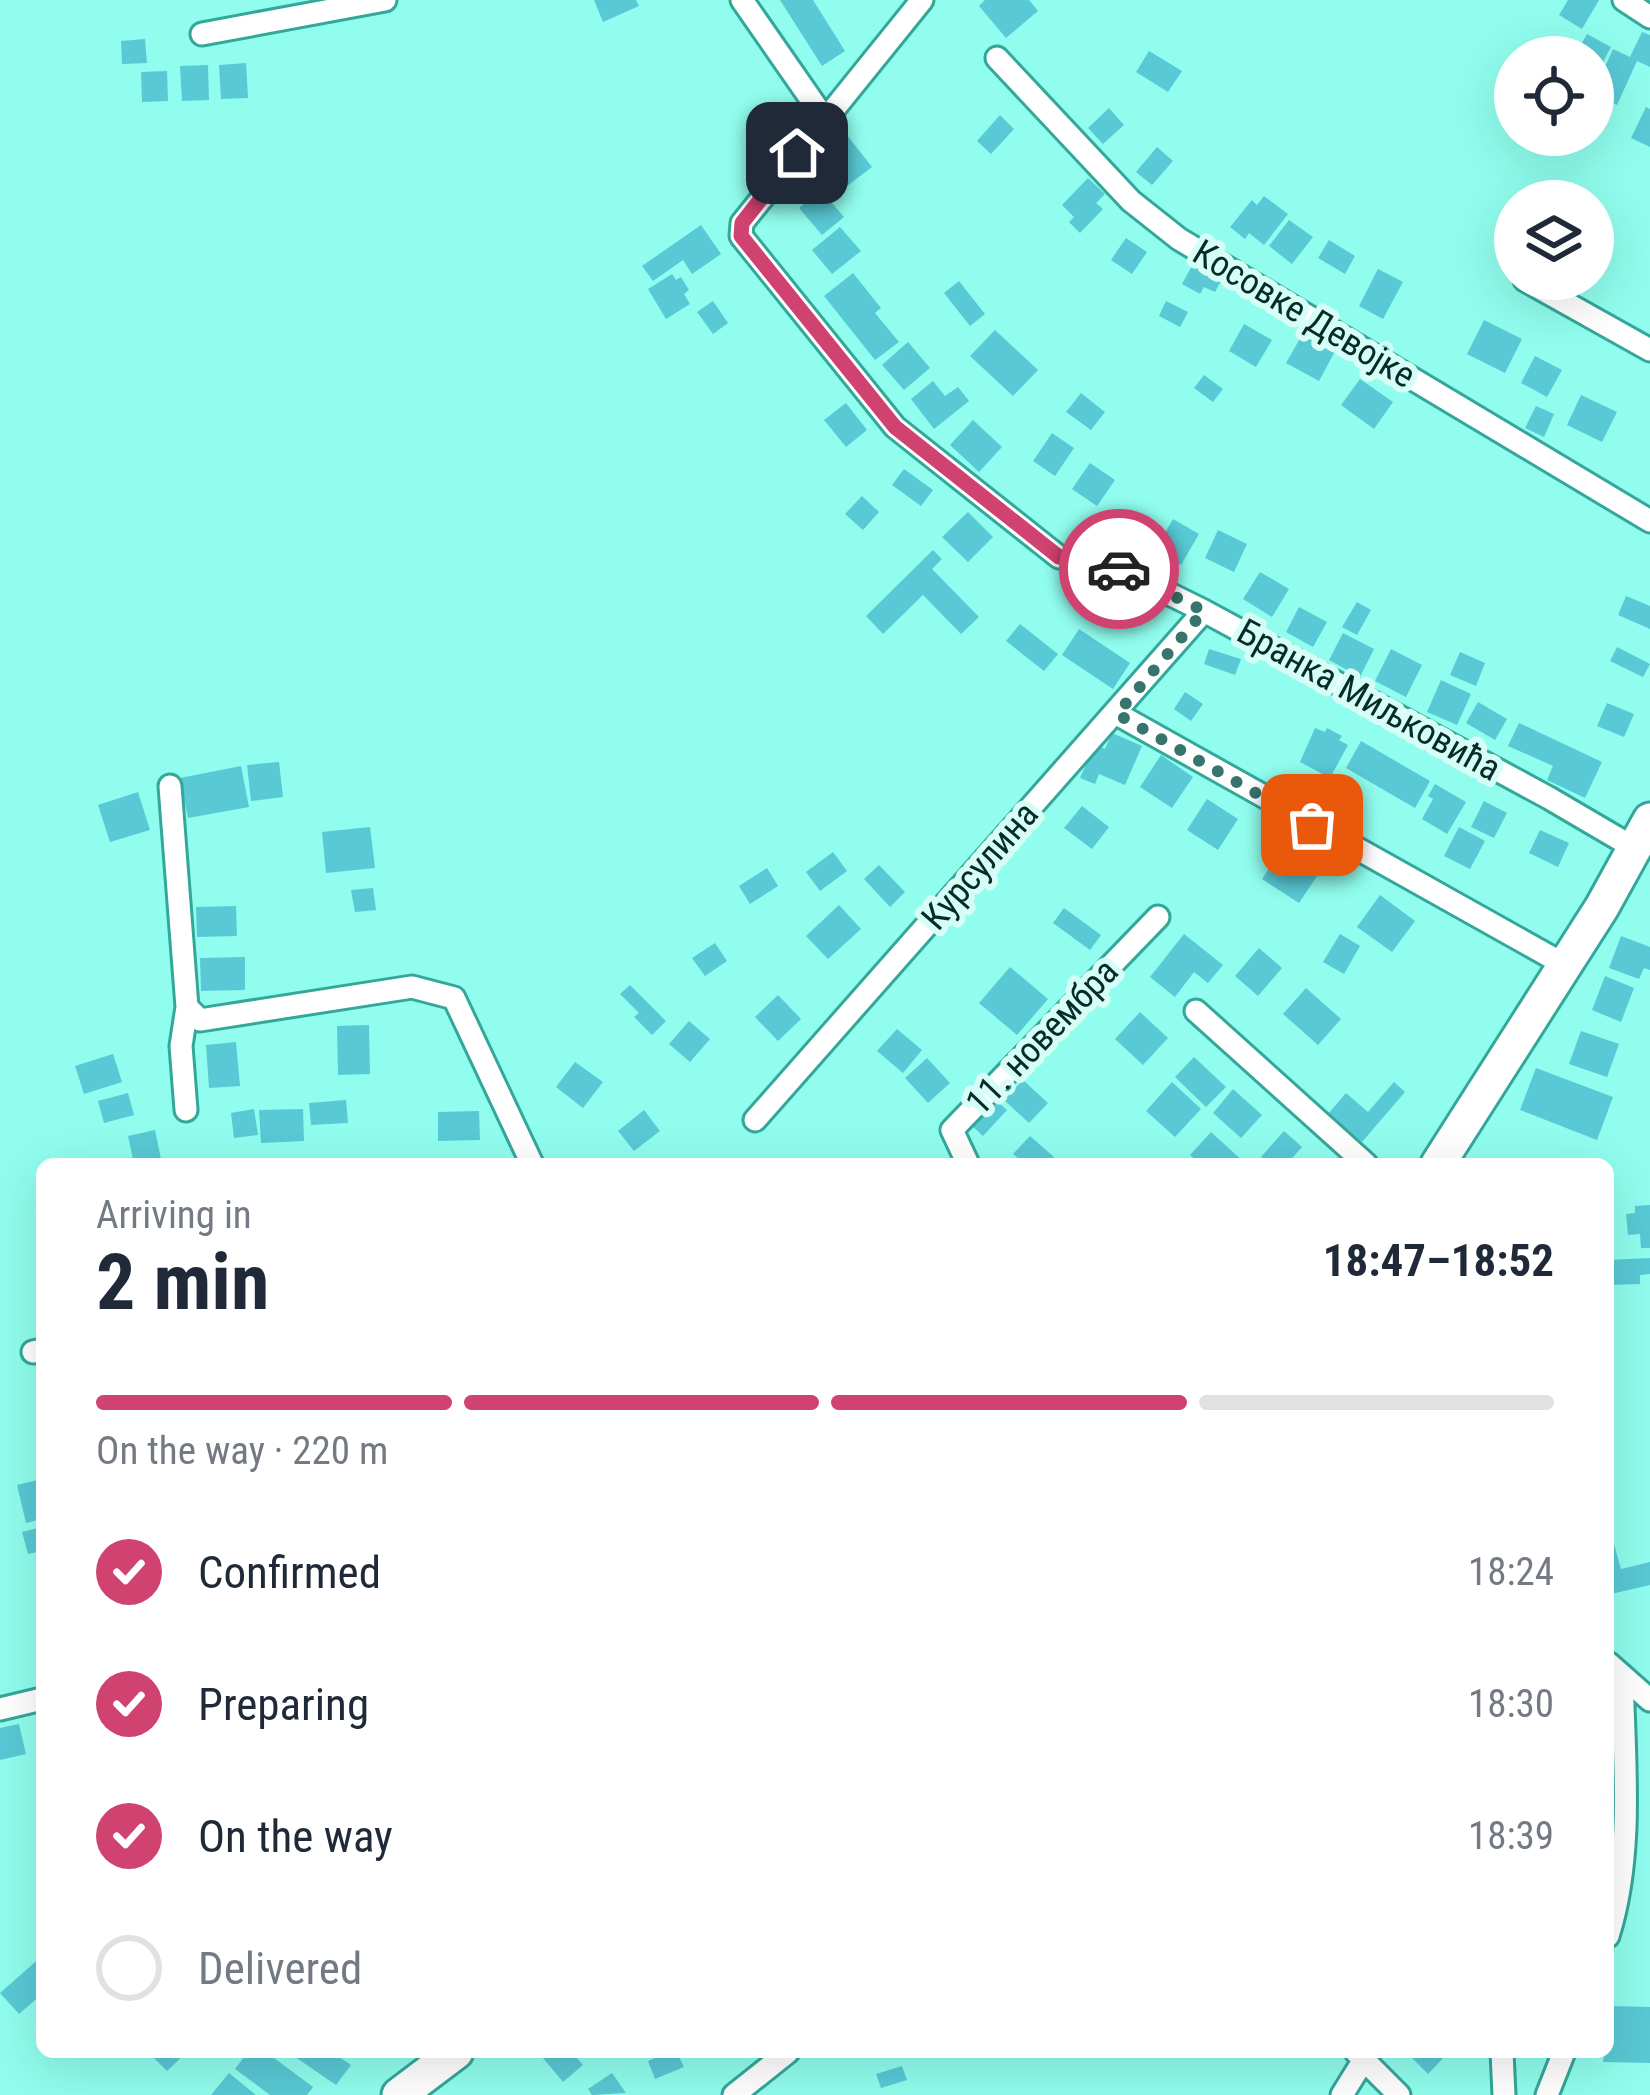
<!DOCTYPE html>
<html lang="en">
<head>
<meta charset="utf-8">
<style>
	body { margin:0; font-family:"Roboto Condensed",sans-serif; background:#f6f6f7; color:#1f2937; height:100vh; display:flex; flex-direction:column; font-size:45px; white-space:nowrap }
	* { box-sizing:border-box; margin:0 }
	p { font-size:39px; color:#747a83 }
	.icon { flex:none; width:66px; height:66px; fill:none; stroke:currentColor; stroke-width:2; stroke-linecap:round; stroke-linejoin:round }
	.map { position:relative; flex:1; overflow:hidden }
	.panel { position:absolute; left:36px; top:1158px; width:1578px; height:900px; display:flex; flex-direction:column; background:#fff; border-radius:18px; box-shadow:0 12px 48px #0002 }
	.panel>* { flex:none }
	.controls { position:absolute; left:1494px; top:36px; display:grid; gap:24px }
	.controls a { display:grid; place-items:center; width:120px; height:120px; border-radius:50%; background:#fff; box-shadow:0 12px 48px #0002; font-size:60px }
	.pin { position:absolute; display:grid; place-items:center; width:102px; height:102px; color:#fff; margin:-51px; border-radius:24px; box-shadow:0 6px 18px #0006 }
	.courier { position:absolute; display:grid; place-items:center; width:120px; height:120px; margin:-60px; border:9px solid #d04270; border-radius:50%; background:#fff; color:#222; box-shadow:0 3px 15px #0007 }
	.summary em { font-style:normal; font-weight:700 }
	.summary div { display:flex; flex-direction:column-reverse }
	.summary { display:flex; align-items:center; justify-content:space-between; height:204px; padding:0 60px }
	h1 { font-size:78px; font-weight:700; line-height:90px }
	.bar { display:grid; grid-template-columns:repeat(4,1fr); gap:18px 12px; align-content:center; height:144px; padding:0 60px }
	.bar i { height:15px; border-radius:9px; background:#e0e1e3 }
	.bar .current { background:#d04270 }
	.bar p { grid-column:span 4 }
	ol { padding:0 60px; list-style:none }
	li { display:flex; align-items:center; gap:36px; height:132px }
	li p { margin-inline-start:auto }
	li .icon { padding:12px; border-radius:50%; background:#d04270; color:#fff; stroke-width:4 }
	li:last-child { color:#747a83 }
	li i { width:66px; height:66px; border:6px solid #e0e1e3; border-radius:50% }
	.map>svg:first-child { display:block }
	.building { fill:#58c9d5 }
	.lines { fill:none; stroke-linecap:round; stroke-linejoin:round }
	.street-casing { stroke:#33a79a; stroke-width:27 }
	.secondary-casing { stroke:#33a79a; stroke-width:39 }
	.street { stroke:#fff; stroke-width:21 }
	.secondary { stroke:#fff; stroke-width:33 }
	.done { stroke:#37746d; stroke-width:12; stroke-dasharray:0 21.6 }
	.route { stroke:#d04270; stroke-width:15 }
	.labels { text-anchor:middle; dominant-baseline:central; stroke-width:12; stroke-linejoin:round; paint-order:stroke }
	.street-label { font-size:36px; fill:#072b28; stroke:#d6fdf6 }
</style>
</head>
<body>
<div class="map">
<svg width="1650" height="2095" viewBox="0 0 1650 2095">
	<rect width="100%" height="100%" fill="#90fdee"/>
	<!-- building -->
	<path class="building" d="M594,0h42l3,6 -36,16z
		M780,0h33l32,51 -23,15z
		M985,0h44l9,11 -32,27 -27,-32z
		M1568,0h31l-17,29 -23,-14z
		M1642,32l8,3v32l-13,-6 -20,44 -24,-12 20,-44 17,8z
		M1587,34l24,13 -18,34v-24h-19z
		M145,39l2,24 -25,1 -1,-23z
		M1149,51l33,20 -14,21 -32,-20z
		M246,63l2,35 -27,1 -2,-34z
		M208,65l1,35 -27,1 -2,-35z
		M167,71l1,30 -26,1 -1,-30z
		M1646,107l4,2v38l-19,-9z
		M1109,108l15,17 -21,19 -15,-16z
		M1000,115l14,14 -23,25 -14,-13z
		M843,130l29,37 -29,22 -29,-36z
		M1157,147l16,14 -21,24 -16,-13z
		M1088,178l17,16 -9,9 7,6 -23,24 -11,-11 5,-5 -12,-12z
		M821,190l23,27 -22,18 -23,-27z
		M1264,196l24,18 -24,31 -15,-12 -4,6 -15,-12 22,-27 5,5z
		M1289,220l24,17 -21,27 -23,-18z
		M701,225l20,29 -29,20 -9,-14 -30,21 -11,-15z
		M840,227l21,24 -29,23 -20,-24z
		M1126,238l21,14 -15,22 -21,-14z
		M1329,240l26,16 -10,18 -27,-16z
		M1194,262l29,15 -8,15 -11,-5 -4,7 -18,-10z
		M1378,269l25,13 -20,37 -24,-13z
		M853,273l28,35 -6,5 24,29 -24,18 -51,-64z
		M672,274l4,6 5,-3 8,13 -5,4 6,10 -24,15 -18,-30z
		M959,281l26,33 -15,12 -26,-33z
		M713,301l15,22 -15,11 -16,-22z
		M1166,301l22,11 -8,15 -21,-11z
		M1484,320l38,19 -17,34 -38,-19z
		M1244,324l28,16 -16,27 -27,-16z
		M995,330l43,40 -25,26 -43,-40z
		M1302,335l32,18 -15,28 -33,-18z
		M908,342l22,26 -26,22 -22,-25z
		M1535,356l27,14 -15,27 -26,-14z
		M1204,375l19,14 -10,13 -19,-14z
		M1360,379l33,23 -19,27 -33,-24z
		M933,381l12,15 13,-9 11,14 -35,28 -23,-30z
		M1081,393l24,19 -14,18 -25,-18z
		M1581,395l36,17 -15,30 -35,-17z
		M846,403l21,27 -21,17 -22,-27z
		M1536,406l18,8 -10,23 -19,-9z
		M973,420l29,27 -23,25 -29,-27z
		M1052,433l22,15 -19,28 -22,-15z
		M1090,463l25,17 -18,26 -25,-17z
		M904,469l29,21 -12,16 -29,-21z
		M862,496l17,16 -16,18 -18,-16z
		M968,512l25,25 -25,25 -26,-25z
		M1173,519l26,15 -18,31 -26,-15z
		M1218,530l29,14 -13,28 -29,-14z
		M933,550l9,9 -10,10 47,48 -18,17 -38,-39 -40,39 -17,-18z
		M1260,572l29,17 -17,28 -29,-18z
		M1098,581l39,15 -12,29 -39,-16z
		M1626,596l24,10v23l-32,-14z
		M1357,602l14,8 -14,25 -15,-8z
		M1299,607l28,15 -14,25 -27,-15z
		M1020,624l38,30 -14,17 -38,-30z
		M1079,629l51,34 -17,26 -51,-34z
		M1343,633l31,16 -14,28 -31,-17z
		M1617,647l33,17 -7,13 -33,-16z
		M1209,649l32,10 -6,16 -31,-11z
		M1391,649l31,16 -16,32 -31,-16z
		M1460,652l25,11 -9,23 -26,-11z
		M1441,680l30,14 -14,31 -30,-13z
		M1185,692l18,12 -12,17 -17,-12z
		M1478,702l29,17 -12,21 -29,-17z
		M1607,703l27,11 -10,23 -27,-11z
		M1519,723l83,39 -17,36 -38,-18 6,-14 -45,-20z
		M1315,728l10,4 2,-4 15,8 -3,4 9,5 -18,33 -30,-16z
		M1112,733l30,13 -17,39 -26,-11 -4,10 -15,-6 15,-34 10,5z
		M1361,741l69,40 -15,27 -69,-40z
		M1161,755l32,22 -21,31 -32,-21z
		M279,762l4,35 -32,4 -4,-36z
		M241,766l8,41 -61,11 -8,-40z
		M1435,784l31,18 -19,32 -25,-15 11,-20 -5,-3z
		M138,792l12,38 -40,12 -12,-37z
		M1207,799l31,20 -20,31 -31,-20z
		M1484,801l23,12 -13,25 -23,-11z
		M1082,806l27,21 -17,22 -28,-21z
		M370,827l5,41 -49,5 -4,-41z
		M1459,827l26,14 -15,28 -26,-13z
		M1540,830l29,13 -11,24 -29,-14z
		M1286,843l37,24 -24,36 -37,-24z
		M833,852l14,19 -27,20 -14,-19z
		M879,865l26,27 -15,15 -26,-28z
		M767,868l11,18 -28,18 -11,-18z
		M373,888l3,22 -21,2 -4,-22z
		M1380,895l35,26 -23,31 -35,-25z
		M839,905l22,24 -33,30 -22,-23z
		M236,906l1,30 -40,1 -1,-30z
		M1064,908l37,27 -11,15 -37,-27z
		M1184,934l39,31 -15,18 -14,-11 -19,25 -25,-20z
		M1340,934l20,12 -16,28 -21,-12z
		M1621,936l29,11v23l-6,-2 -5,11 -30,-11z
		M715,943l12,18 -22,15 -13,-18z
		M1259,948l23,20 -24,28 -23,-20z
		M245,957v33l-44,1 -1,-33z
		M1010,967l38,32 -31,36 -38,-32z
		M1605,976l29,12 -13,34 -29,-12z
		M630,985l36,36 -14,14 -18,-18 5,-4 -19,-19z
		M1306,988l35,31 -23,26 -35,-31z
		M778,995l23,24 -23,22 -23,-24z
		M1140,1012l28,26 -25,27 -28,-26z
		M689,1021l21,18 -20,23 -21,-18z
		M369,1025l1,49 -32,1 -1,-49z
		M897,1029l25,21 -19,23 -26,-22z
		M1581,1031l38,13 -12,33 -38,-13z
		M236,1042l4,44 -31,2 -3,-43z
		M113,1054l9,28 -38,12 -9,-28z
		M1194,1057l32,30 -20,20 -31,-30z
		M927,1058l23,25 -22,20 -23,-25z
		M575,1062l28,20 -20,26 -27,-21z
		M1536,1068l77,29 -16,43 -77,-30z
		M1023,1080l25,23 -19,20 -25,-23z
		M1172,1082l29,27 -26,28 -29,-26z
		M1394,1082l11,10 -43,50 -34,-28 18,-21 22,19z
		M1233,1089l29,26 -21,23 -28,-25z
		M128,1093l6,22 -30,8 -6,-22z
		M994,1099l13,11 -24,26 -12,-11z
		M346,1100l2,23 -37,2 -2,-22z
		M254,1109l4,26 -24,3 -3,-25z
		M303,1109l1,32 -43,2 -2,-33z
		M644,1110l16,21 -26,20 -16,-20z
		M479,1111l1,29 -42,1v-29z
		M155,1130l7,34h-28l-6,-28z
		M1284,1131l18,16 -15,17h-18l-8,-7z
		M1211,1132l35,32h-46l-10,-9z
		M1030,1136l24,21 -7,7h-33l5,-5 -6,-5z
		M1650,1205v43h-9l-1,-14 -12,1 -2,-21 9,-1v-7z
		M1650,1258v16l-10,1v9l-32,1v-25z
		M42,1479v40l-16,4 -9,-38z
		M1608,1523l13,46 29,-7v23l-39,9z
		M42,1527v24l-14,3 -6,-22z
		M19,1724l7,30 -26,6v-32z
		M42,1956v38l-23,20 -19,-21z
		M1608,2006l42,1v56l-47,-1 1,-10h4z
		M148,2052h39l-20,19z
		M248,2052h18l47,35 -6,8h-37l-35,-26z
		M288,2052h44l19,13 -15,20z
		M538,2052h34l11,13 -20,17z
		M669,2052h8l7,15 -29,12 -7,-18z
		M1412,2052h37l-21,22 -19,-19z
		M902,2066l5,14 -26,8 -5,-14z
		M229,2073l27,22h-45z
		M612,2073l14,20 -34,2 -4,-6z"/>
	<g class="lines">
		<defs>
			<path id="street" d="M742,0l82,118
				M922,0l-180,223 -1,13 154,191 164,130 58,11 87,43 345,187 87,51
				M1624,0l26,17
				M202,34l183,-34
				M997,58l134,143 48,38 471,282
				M1525,280l125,70
				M1117,714l448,251
				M170,786l17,221 13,13 212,-33 42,11 78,166
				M1196,1011l170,153
				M186,1110l-5,-64 6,-39
				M755,1120l449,-509
				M968,1164l-16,-34 206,-213
				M33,1352l9,-2
				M1608,1663l42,37
				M0,1709l42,-10
				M1608,1936c26,-82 16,-176 14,-261
				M1356,2052l43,43
				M1502,2052l2,43
				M734,2095l54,-43
				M1342,2095l21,-34
				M1547,2095l17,-43"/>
			<path id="secondary" d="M1438,1164l164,-257 48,-87
				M399,2095l57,-43"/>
		</defs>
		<!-- street casing -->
		<use href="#street" class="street-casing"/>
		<!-- secondary casing -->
		<use href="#secondary" class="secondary-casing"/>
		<!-- street -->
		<use href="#street" class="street"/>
		<!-- secondary -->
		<use href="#secondary" class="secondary"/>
	</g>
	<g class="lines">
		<!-- done -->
		<path class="done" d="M1119,569l85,42 -87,103 195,111"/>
		<!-- route -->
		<path class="route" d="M797,153l-55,70 -1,13 154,191 164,130 60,12"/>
	</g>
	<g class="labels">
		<!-- street labels -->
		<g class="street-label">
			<text transform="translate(1304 314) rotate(31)">Косовке Девојке</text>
			<text transform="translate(1369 700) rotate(29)">Бранка Миљковића</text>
			<text transform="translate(980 866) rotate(-49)">Курсулина</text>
			<text transform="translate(1042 1037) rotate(-46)">11. новембра</text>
		</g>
	</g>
</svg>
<div class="controls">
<a><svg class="icon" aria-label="locate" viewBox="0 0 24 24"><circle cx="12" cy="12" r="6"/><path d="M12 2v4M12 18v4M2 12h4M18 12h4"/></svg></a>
<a><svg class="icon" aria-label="layers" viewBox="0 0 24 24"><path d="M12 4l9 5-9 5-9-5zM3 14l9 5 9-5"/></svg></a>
</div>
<div class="pin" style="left:1312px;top:825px;background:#ea580c"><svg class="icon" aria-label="bag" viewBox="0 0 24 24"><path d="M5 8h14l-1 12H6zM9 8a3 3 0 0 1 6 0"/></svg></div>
<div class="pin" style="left:797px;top:153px;background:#1f2937"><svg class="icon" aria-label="home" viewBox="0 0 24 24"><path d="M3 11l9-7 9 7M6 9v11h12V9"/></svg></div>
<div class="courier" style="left:1119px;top:569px"><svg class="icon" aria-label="car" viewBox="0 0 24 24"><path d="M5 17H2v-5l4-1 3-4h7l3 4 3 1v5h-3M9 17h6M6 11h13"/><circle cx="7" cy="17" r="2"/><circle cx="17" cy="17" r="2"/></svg></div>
<section class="panel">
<div class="summary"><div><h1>2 min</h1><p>Arriving in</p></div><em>18:47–18:52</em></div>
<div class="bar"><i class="current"></i><i class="current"></i><i class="current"></i><i></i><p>On the way · 220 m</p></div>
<ol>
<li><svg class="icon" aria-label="check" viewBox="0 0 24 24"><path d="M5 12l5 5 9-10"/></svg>Confirmed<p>18:24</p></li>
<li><svg class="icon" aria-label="check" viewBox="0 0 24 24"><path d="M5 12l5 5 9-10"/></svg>Preparing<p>18:30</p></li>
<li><svg class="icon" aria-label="check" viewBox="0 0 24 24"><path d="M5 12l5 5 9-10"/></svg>On the way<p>18:39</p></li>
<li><i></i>Delivered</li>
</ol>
</section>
</div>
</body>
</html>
